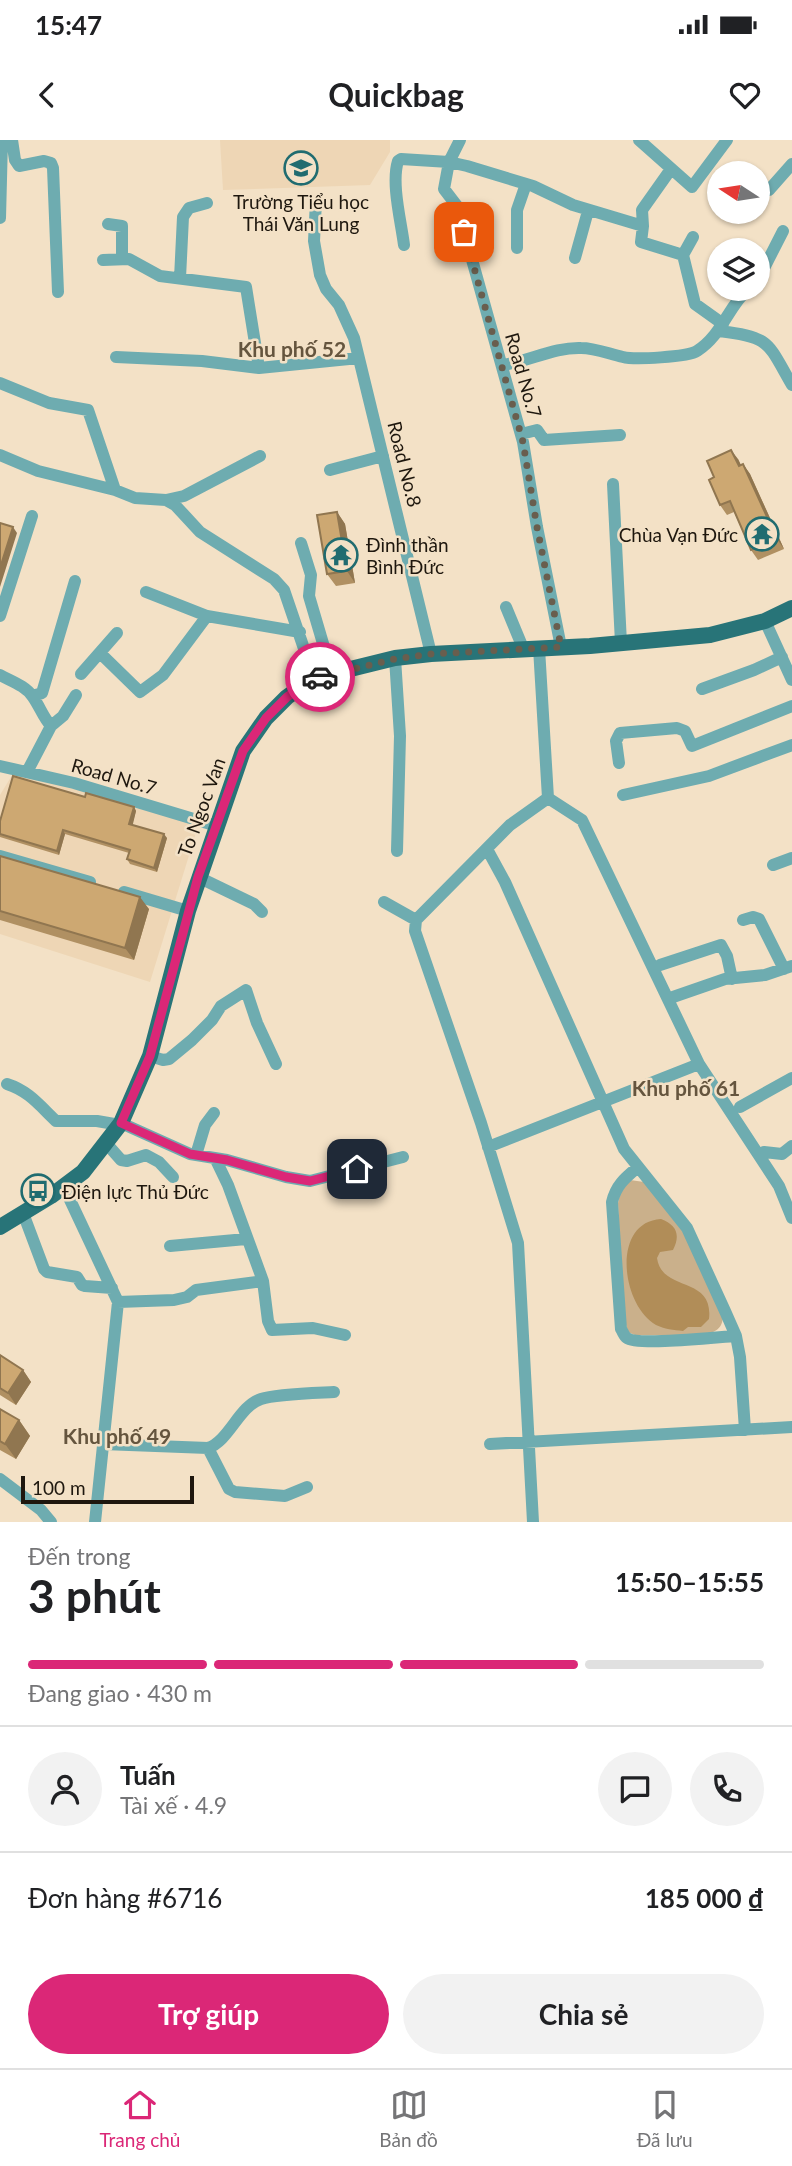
<!DOCTYPE html>
<html lang="vi">
<head>
<meta charset="utf-8">
<style>
	body { margin:0; font-family:Lato,sans-serif; background:#f2f2f2; color:#202124; height:100vh; display:flex; flex-direction:column; font-size:26px; white-space:nowrap }
	* { box-sizing:border-box; margin:0 }
	p { font-size:23px; color:#757577 }
	.icon { flex:none; width:38px; height:38px; fill:none; stroke:currentColor; stroke-width:2; stroke-linecap:round; stroke-linejoin:round }
	.map { position:relative; height:1382px; overflow:hidden }
	.sheet { display:flex; flex-direction:column; background:#fff; flex:1 }
	.sheet>* { flex:none }
	.needle { width:46px; rotate:282deg }
	.tools { position:absolute; left:707px; top:21px; display:grid; gap:14px }
	.tools a { display:grid; place-items:center; width:63px; height:63px; border-radius:50%; background:#fff; box-shadow:0 2px 5px #0004; font-size:35px }
	.scale { position:absolute; left:21px; bottom:18px; width:173px; box-sizing:border-box; padding-left:7px; border:4px solid #1e170e; border-top:0; font-size:19px; line-height:24px; white-space:nowrap; color:#1e170e; -webkit-text-stroke:5px #f3e1c6; paint-order:stroke }
	.pin { position:absolute; display:grid; place-items:center; width:60px; height:60px; color:#fff; margin:-30px; border-radius:14px; box-shadow:0 4px 10px #0006 }
	.courier { position:absolute; display:grid; place-items:center; width:70px; height:70px; margin:-35px; border:5px solid #db2777; border-radius:50%; background:#fff; color:#222; box-shadow:0 2px 9px #0007 }
	.head em { font-style:normal; font-weight:700 }
	.head div { display:flex; flex-direction:column-reverse }
	.head { display:flex; align-items:center; justify-content:space-between; height:119px; padding:0 28px }
	h1 { font-size:46px; font-weight:700; line-height:52px }
	.bar { display:grid; grid-template-columns:repeat(4,1fr); gap:10px 7px; align-content:center; height:84px; padding:0 28px }
	.bar i { height:9px; border-radius:5px; background:#e0e0e0 }
	.bar .active { background:#db2777 }
	.bar p { grid-column:span 4 }
	.line { display:flex; align-items:center; gap:18px; padding:0 28px; border-top:2px solid #e0e0e0 }
	.line div { flex:1 }
	.round { display:grid; place-items:center; flex:none; width:74px; height:74px; border-radius:37px; background:#f2f2f2 }
	.button { display:flex; gap:14px; margin-top:auto; padding:14px 28px }
	.button a { flex:1; height:80px; border-radius:42px; background:#db2777; color:#fff; font-size:28px; font-weight:700; line-height:80px; text-align:center }
	.button a+a { background:#f2f2f2; color:#202124 }
	.status { display:flex; justify-content:space-between; align-items:center; height:49px; padding:0 35px; background:#fff; direction:ltr }
	.status svg { height:19px; fill:currentColor }
	header { display:flex; justify-content:space-between; align-items:center; height:91px; padding:0 28px; background:#fff; font-size:32px; font-weight:700 }
	.tabs { display:flex; justify-content:space-around; align-items:center; height:98px; border-top:2px solid #e0e0e0; background:#fff; font-size:19px; color:#757577 }
	.tabs a { display:grid; justify-items:center; gap:4px }
	.tabs .active { color:#db2777 }
	.map>svg:first-child { display:block }
	.built { fill:#eed6b5 }
	.green { fill:#cab08b }
	.water { fill:#b18d58 }
	.lines { fill:none; stroke-linecap:round; stroke-linejoin:round }
	.minor { stroke:#6eacb0; stroke-width:12 }
	.major { stroke:#287478; stroke-width:16 }
	.wall { fill:#b09062 }
	.shaded-wall { fill:#907650 }
	.building { fill:#cda872; stroke:#907650; stroke-width:2 }
	.done { stroke:#695e4e; stroke-width:7; stroke-dasharray:0 12.6 }
	.route { stroke:#db2777; stroke-width:9 }
	.labels { text-anchor:middle; dominant-baseline:central; stroke-width:5; stroke-linejoin:round; paint-order:stroke }
	.poi-label { font-size:19px; fill:#1e170e; stroke:#f3e1c6; text-anchor:start }
	.street-label { font-size:19px; fill:#1e170e; stroke:#f3e1c6 }
	.neighbourhood-label { font-size:21px; font-weight:bold; fill:#65553e; stroke:#f3e1c6 }
</style>
</head>
<body>
<div class="status"><b>15:47</b><svg viewBox="0 0 49 12"><path d="M0 12V9h3v3zM5 12V6h3v6zM10 12V3h3v9zM15 12V0h3v12zM26 1h20v11H26zM47 4h2v5h-2z"/></svg></div>
<header><svg class="icon" aria-label="back" viewBox="0 0 24 24"><path d="M15 5l-7 7 7 7"/></svg>Quickbag<svg class="icon" aria-label="heart" viewBox="0 0 24 24"><path d="M12 20l-8-8c-3-5 5-10 8-4 3-6 11-1 8 4z"/></svg></header>
<div class="map">
<svg width="792" height="1382" viewBox="0 0 792 1382">
	<rect width="100%" height="100%" fill="#f3e1c6"/>
	<!-- built -->
	<path class="built" d="M220,0h170v12l-20,33 -147,5z
		M14,632l185,51 -49,159 -150,-48v-139z"/>
	<!-- green -->
	<path class="green" d="M630,1040l14,2 40,51 39,85c-2,12 -7,13 -18,17h-70l-7,-3 -5,-19 -5,-110 3,-14z"/>
	<!-- water -->
	<path class="water" d="M661,1079c15,6 20,15 12,31l-13,2 -3,6c5,35 57,17 52,61l-8,8h-13l-5,4c-9,-1 -19,-2 -27,-6 -35,-20 -45,-103 5,-106z"/>
	<g class="lines">
		<!-- minor -->
		<path class="minor" d="M12,0l3,20 4,6 25,-5 7,2 2,5 5,124
			M460,0l-11,22 -5,27 13,17 66,236 14,85 24,120
			M639,0l53,47 35,-47
			M671,29l-29,41 1,16 -2,16 42,13
			M769,50l23,-26
			M316,61l-2,40 6,34 6,14 13,16 15,33 77,316
			M0,78l2,-78
			M108,84l14,2v33
			M693,97l-10,18 12,49 28,20
			M404,105c-3,-24 -13,-62 -6,-84l3,-2 48,3 18,4 66,20 40,19 70,21
			M517,108v-38l9,-26
			M575,118l13,-47
			M103,120l26,-1 31,17 86,11 13,81 100,-10
			M180,138l3,-61 6,-9 18,-5
			M758,140l25,-49
			M719,191c52,6 48,11 73,54
			M116,217l86,4 57,7
			M502,225c26,-3 52,-18 79,-17 14,0 28,6 42,9 11,3 65,0 74,-6 25,-16 31,-44 51,-62
			M0,243l49,20 39,7 27,80 20,8 31,2 9,5 25,27 74,47 10,11 30,88
			M521,294l16,-4 7,10 76,-5
			M0,315l38,16 77,19
			M330,330l53,-14
			M613,344l8,159
			M166,360l18,-4 76,-40
			M301,403l10,32 -2,21 23,78
			M146,452l61,24
			M506,467l17,41
			M0,476l32,-100
			M765,481l27,59
			M100,513l40,39 23,-17 44,-59 93,16
			M395,518l5,78 -3,115
			M81,534l36,-41
			M0,535c11,6 26,11 33,22 7,10 10,20 18,29
			M702,549l52,-19 28,-13
			M33,556l9,-3 33,-112
			M619,623l-3,-22 4,-8 57,-5 8,3 7,15 100,-40
			M0,626l74,17 143,43
			M27,632l24,-46 12,-10 13,-21
			M623,655l86,-19 83,-31
			M548,658l34,22 117,244
			M487,709l18,33 119,267 63,79 38,83 11,25 4,21 5,73
			M0,716l90,26
			M773,725l19,-7
			M198,737l56,27 8,8
			M124,752l64,19
			M384,762l32,18
			M743,780l10,-3 6,2 25,50
			M660,825l61,-20 6,11 5,23
			M673,857l52,-18 40,-4 27,-9
			M150,916l13,4 6,-1 23,-19 20,-20 9,-14 25,-16 11,33 19,41
			M7,944c22,7 33,22 49,37h41l23,4
			M740,967l52,-29
			M121,983l69,31 37,6 59,17 24,4 93,-24
			M106,1003l15,17 6,1 19,-6 13,7 14,15
			M488,1007l211,-83 80,122 13,32
			M764,1012l18,2 10,-8
			M196,1015l9,-30 9,-12
			M215,1018l13,27 35,96 5,40 4,9 41,-2 32,7
			M638,1027c-13,11 -22,18 -26,35l9,127c2,3 3,7 6,9 10,8 91,-1 109,-2
			M63,1045l55,117 -23,220
			M23,1073l21,56 3,3 30,5 5,8 3,1 27,2
			M170,1106l76,-7
			M118,1162l56,-2 13,-3 9,-7 67,-9
			M103,1304l105,4c21,-7 31,-42 53,-49 15,-5 54,-6 73,-7
			M490,1304l302,-17
			M208,1308l21,41 6,3 50,4 22,-9
			M0,1339l41,31 10,12
			M533,1382l-15,-279 -37,-120 -66,-192 1,-11 94,-95 38,-27 -9,-150"/>
		<!-- major -->
		<path class="major" d="M0,1087l51,-31 32,-24 38,-49 29,-67 38,-145 55,-160 23,-33 21,-21 27,-19 81,-20 36,-4 159,-8 120,-11 55,-14 27,-13"/>
	</g>
	<!-- wall -->
	<path class="wall" d="M738,319l3,6 2,-1 7,10 34,75 -26,11 -7,-10 -17,-38 -7,3 -7,-10 -6,-28z
		M337,372l8,12 10,59 -19,3 -9,-12z
		M85,657l49,10 2,4 -4,14 35,13 -10,34 -27,-8 -3,-5 2,-6 -64,-19 -6,21 -59,-18v-16z
		M0,716l149,53 -15,51 -134,-40z
		M0,1215l23,15 8,12 -15,23 -16,-10z
		M0,1269l19,11 11,16 -14,23 -16,-9z"/>
	<!-- shaded-wall -->
	<path class="shaded-wall" d="M731,310l7,9 8,17 -7,-10z
		M743,324l7,10 34,75 -7,-10z
		M337,372l8,12 10,59 -8,-12z
		M13,387l4,6 -17,54v-19z
		M134,667l2,4 -4,17 -3,-4z
		M63,690l2,4 -6,21 -2,-4z
		M164,694l3,4 -10,34 -3,-4z
		M140,757l9,12 -15,51 -9,-12z
		M23,1230l8,12 -15,23 -8,-12z
		M19,1280l11,16 -14,23 -11,-15z"/>
	<!-- building -->
	<path class="building" d="M731,310l8,16 4,-2 34,75 -26,11 -21,-49 -10,4 -11,-25 5,-3 -7,-16z
		M337,372l10,59 -20,3 -10,-59z
		M0,383l13,4 -13,41z
		M13,636l72,21 1,-4 48,14 -5,17 35,10 -10,34 -27,-9 3,-9 -67,-20 -6,21 -57,-17v-13z
		M0,716l140,41 -15,51 -125,-37z
		M0,1215l23,15 -15,23 -8,-5z
		M0,1269l19,11 -14,24 -5,-3z"/>
	<g class="lines">
		<!-- done -->
		<path class="done" d="M320,537l75,-18 36,-5 130,-7 -24,-120 -14,-85 -59,-210"/>
		<!-- route -->
		<path class="route" d="M320,537l-6,1 -27,19 -21,21 -23,33 -45,126 -48,179 -29,67 69,31 37,6 59,17 24,4 47,-12"/>
	</g>
	<!-- icons -->
	<defs>
		<symbol id="school-ring" viewBox="-11 -11 22 22"><circle r="9.5" fill="#f3e1c6" stroke="#206c70" stroke-width="1.5"/><path d="M0-5L7-2L0 1L-7-2ZM-4 1L0 2.5L4 1V4Q0 6-4 4Z" fill="#206c70"/></symbol>
		<symbol id="temple-ring" viewBox="-11 -11 22 22"><circle r="9.5" fill="#f3e1c6" stroke="#206c70" stroke-width="1.5"/><path d="M0-6L5-2H3V0L6.5 2.5H4V6H1.5V3h-3V6H-4V2.5H-6.5L-3 0V-2H-5Z" fill="#206c70"/></symbol>
		<symbol id="bus-ring" viewBox="-11 -11 22 22"><circle r="9.5" fill="#f3e1c6" stroke="#206c70" stroke-width="1.5"/><path d="M-5-6H5V4H4V6H2V4H-2V6H-4V4H-5ZM-3.5-4V0h7V-4ZM-3.5 1.2v1.5H-2V1.2ZM2 1.2v1.5H3.5V1.2Z" fill="#206c70"/></symbol>
	</defs>
	<g fill-rule="evenodd">
		<use href="#school-ring" x="282" y="9" width="38" height="38"/>
		<use href="#temple-ring" x="743" y="375" width="38" height="38"/>
		<use href="#temple-ring" x="322" y="396" width="38" height="38"/>
		<use href="#bus-ring" x="19" y="1032" width="38" height="38"/>
	</g>
	<g class="labels">
		<!-- poi labels -->
		<g class="poi-label">
			<text x="301" y="61" text-anchor="middle">Trường Tiểu học<tspan x="301" dy="22">Thái Văn Lung</tspan></text>
			<text x="738" y="394" text-anchor="end">Chùa Vạn Đức</text>
			<text x="366" y="404">Đình thần<tspan x="366" dy="22">Bình Đức</tspan></text>
			<text x="62" y="1051">Điện lực Thủ Đức</text>
		</g>
		<!-- street labels -->
		<g class="street-label">
			<text transform="translate(524 235) rotate(74)">Road No.7</text>
			<text transform="translate(405 324) rotate(76)">Road No.8</text>
			<text transform="translate(114 636) rotate(16)">Road No.7</text>
			<text transform="translate(201 667) rotate(-70)">To Ngoc Van</text>
		</g>
		<!-- neighbourhood labels -->
		<g class="neighbourhood-label">
			<text x="292" y="208">Khu phố 52</text>
			<text x="686" y="947">Khu phố 61</text>
			<text x="117" y="1295">Khu phố 49</text>
		</g>
	</g>
</svg>
<div class="tools">
<a><svg class="needle" viewBox="-14 -14 28 28"><path d="M0-13l5 13h-10z" fill="#e53935"/><path d="M0 13l5-13h-10z" fill="#757577"/></svg></a>
<a><svg class="icon" aria-label="layers" viewBox="0 0 24 24"><path d="M12 4l9 5-9 5-9-5zM3 14l9 5 9-5"/></svg></a>
</div>
<div class="scale">100 m</div>
<div class="pin" style="left:464px;top:92px;background:#ea580c"><svg class="icon" aria-label="bag" viewBox="0 0 24 24"><path d="M5 8h14l-1 12H6zM9 8a3 3 0 0 1 6 0"/></svg></div>
<div class="pin" style="left:357px;top:1029px;background:#1f2937"><svg class="icon" aria-label="home" viewBox="0 0 24 24"><path d="M3 11l9-7 9 7M6 9v11h12V9"/></svg></div>
<div class="courier" style="left:320px;top:537px"><svg class="icon" aria-label="car" viewBox="0 0 24 24"><path d="M5 17H2v-5l4-1 3-4h7l3 4 3 1v5h-3M9 17h6M6 11h13"/><circle cx="7" cy="17" r="2"/><circle cx="17" cy="17" r="2"/></svg></div>
</div>
<section class="sheet">
<div class="head"><div><h1>3 phút</h1><p>Đến trong</p></div><em>15:50–15:55</em></div>
<div class="bar"><i class="active"></i><i class="active"></i><i class="active"></i><i></i><p>Đang giao · 430 m</p></div>
<div class="line" style="height:126px"><a class="round"><svg class="icon" aria-label="person" viewBox="0 0 24 24"><circle cx="12" cy="8" r="4"/><path d="M4 21q1-7 8-7t8 7"/></svg></a><div><b>Tuấn</b><p>Tài xế · 4.9</p></div><a class="round"><svg class="icon" aria-label="chat" viewBox="0 0 24 24"><path d="M4 5h16v11H9l-5 4z"/></svg></a><a class="round"><svg class="icon" aria-label="phone" viewBox="0 0 24 24"><path d="M5 4h4l2 5-3 2q2 4 5 5l2-3 5 2v4C11 20 4 13 5 4z"/></svg></a></div>
<div class="line" style="height:91px"><div>Đơn hàng #6716</div><b>185 000 ₫</b></div>
<div class="button"><a>Trợ giúp</a><a>Chia sẻ</a></div>
</section>
<nav class="tabs">
<a class="active"><svg class="icon" aria-label="home" viewBox="0 0 24 24"><path d="M3 11l9-7 9 7M6 9v11h12V9"/></svg>Trang chủ</a>
<a><svg class="icon" aria-label="map" viewBox="0 0 24 24"><path d="M3 6l6-2 6 2 6-2v14l-6 2-6-2-6 2zM9 4v14M15 6v14"/></svg>Bản đồ</a>
<a><svg class="icon" aria-label="saved" viewBox="0 0 24 24"><path d="M7 4h10v16l-5-4-5 4z"/></svg>Đã lưu</a>
</nav>
</body>
</html>
